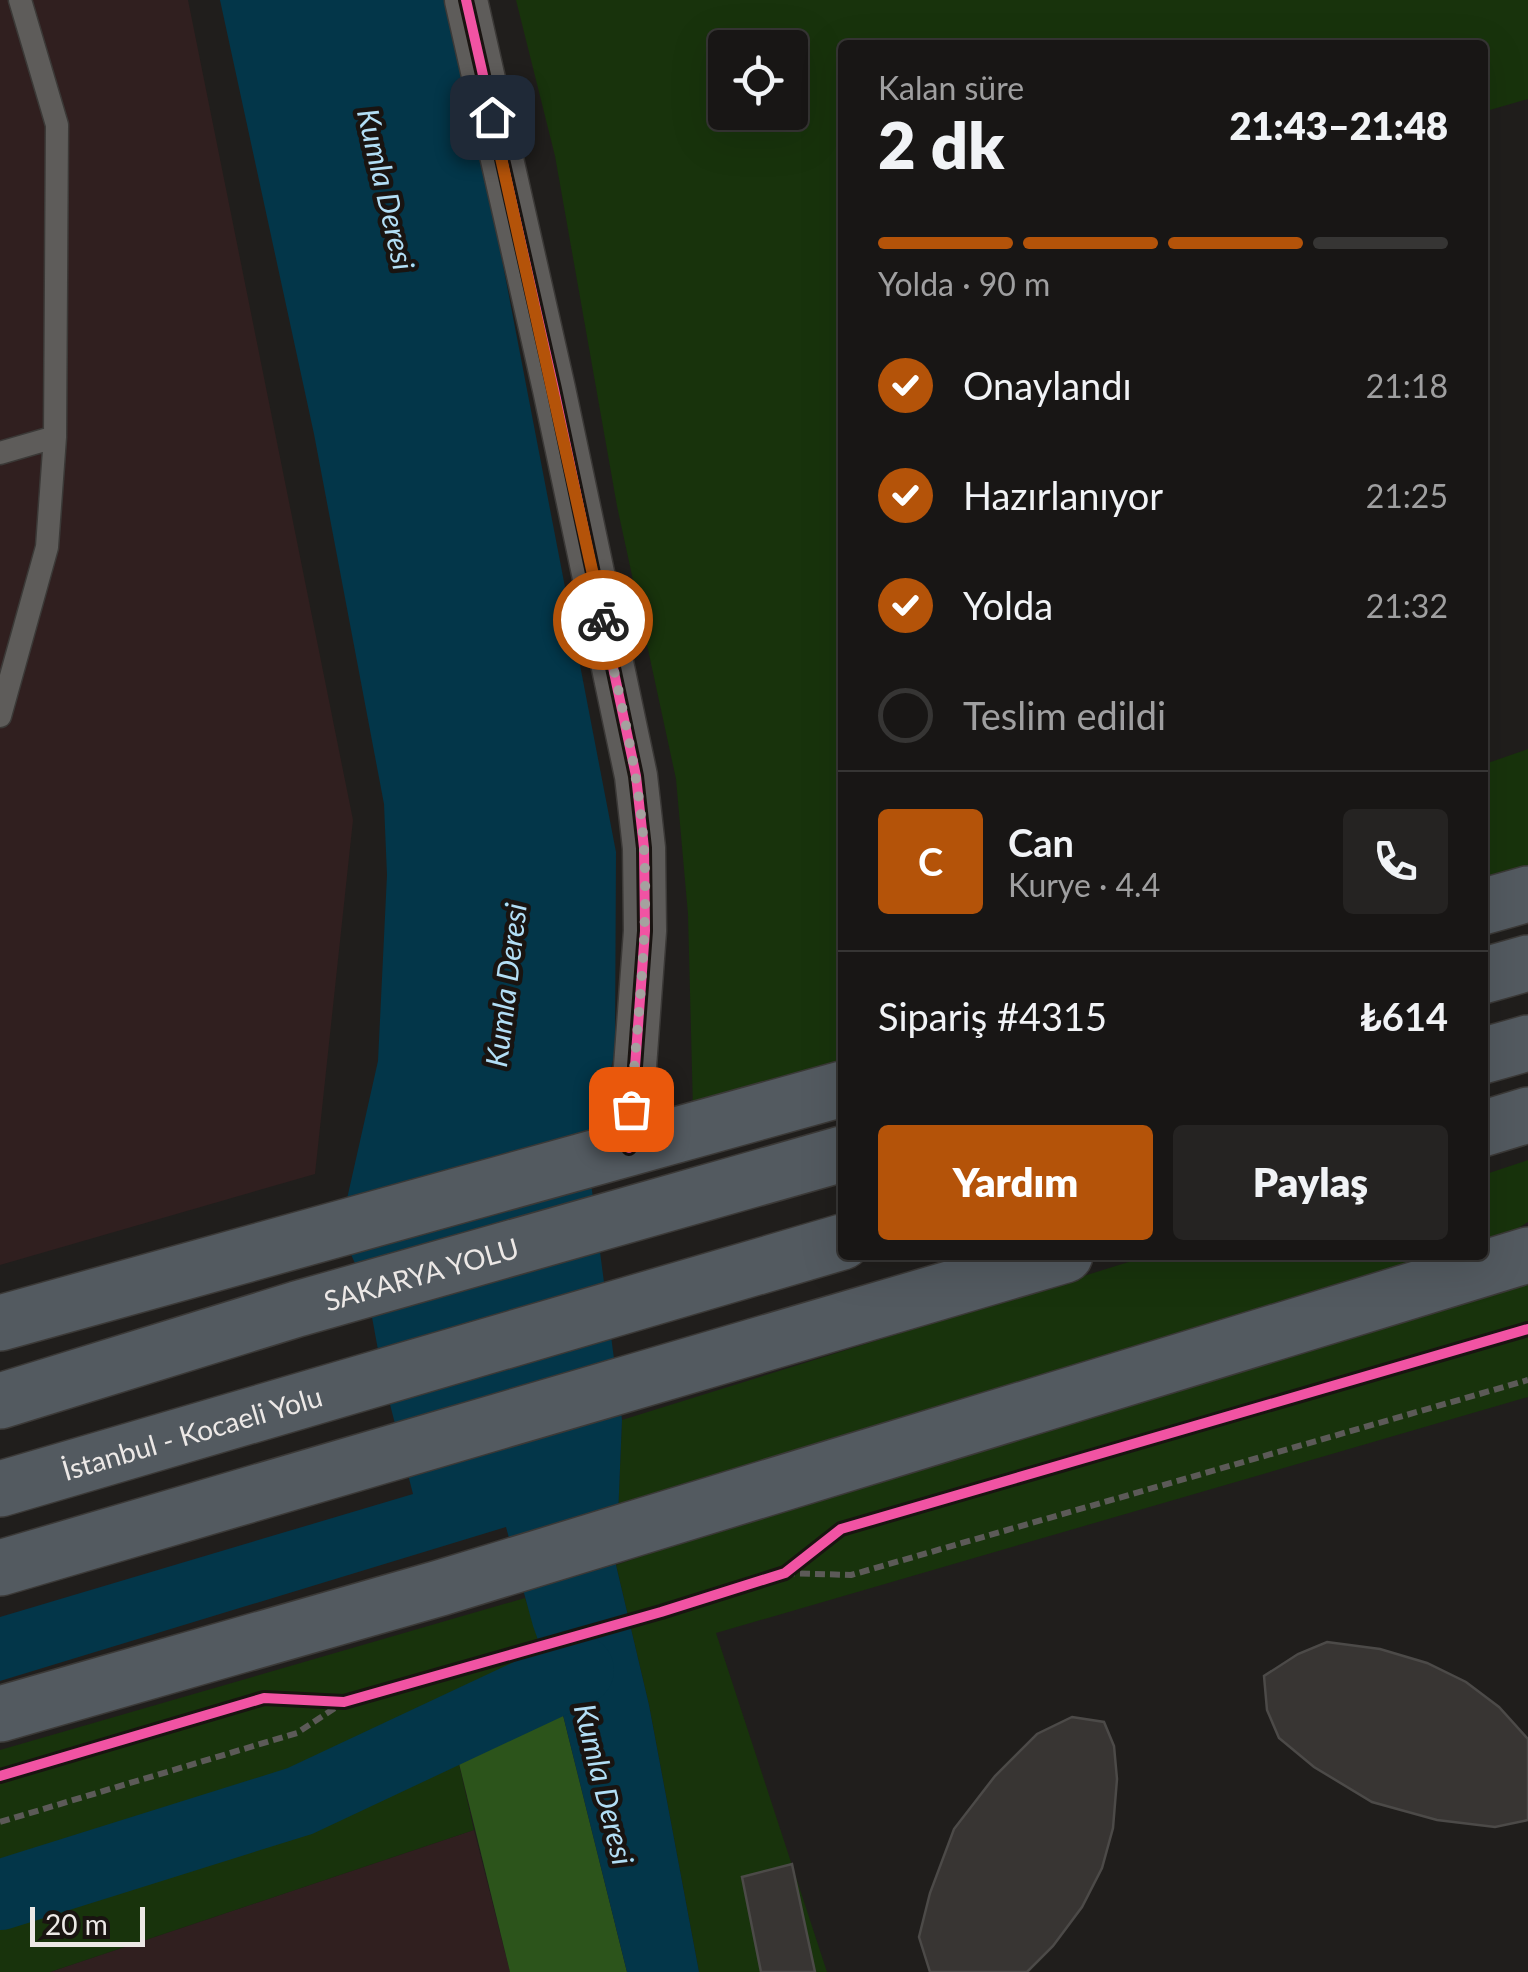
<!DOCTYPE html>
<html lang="tr">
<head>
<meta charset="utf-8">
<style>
	body { margin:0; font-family:Lato,sans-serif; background:#252322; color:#f1f3f6; height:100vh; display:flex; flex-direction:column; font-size:38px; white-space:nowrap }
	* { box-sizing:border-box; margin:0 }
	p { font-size:32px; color:#9f9fa0 }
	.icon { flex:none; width:55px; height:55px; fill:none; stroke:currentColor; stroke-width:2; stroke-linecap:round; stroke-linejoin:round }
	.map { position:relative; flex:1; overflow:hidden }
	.details { position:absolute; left:838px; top:40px; width:650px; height:1220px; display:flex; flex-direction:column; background:#181615; border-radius:10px; box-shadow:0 10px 40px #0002,0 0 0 2px #363534 }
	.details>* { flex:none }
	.fabs { position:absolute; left:708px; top:30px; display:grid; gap:20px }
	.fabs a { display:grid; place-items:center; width:100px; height:100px; border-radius:10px; background:#181615; box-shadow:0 10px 40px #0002,0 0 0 2px #363534; font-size:50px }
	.scale { position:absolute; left:30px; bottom:25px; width:115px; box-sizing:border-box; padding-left:10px; border:5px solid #ece8e6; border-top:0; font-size:28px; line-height:35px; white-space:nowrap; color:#ece8e6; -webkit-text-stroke:8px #191411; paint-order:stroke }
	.pin { position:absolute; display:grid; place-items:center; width:85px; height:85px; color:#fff; margin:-42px; border-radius:20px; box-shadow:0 5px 15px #0006 }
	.courier { position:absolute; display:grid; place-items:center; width:100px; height:100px; margin:-50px; border:8px solid #b45309; border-radius:50%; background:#fff; color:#222; box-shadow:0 2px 12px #0007 }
	.head em { font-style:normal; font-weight:800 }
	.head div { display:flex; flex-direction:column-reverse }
	.head { display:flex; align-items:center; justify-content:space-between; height:170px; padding:0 40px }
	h1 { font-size:65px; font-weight:800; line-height:75px }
	.bar { display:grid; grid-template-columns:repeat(4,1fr); gap:15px 10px; align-content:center; height:120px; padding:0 40px }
	.bar i { height:12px; border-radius:8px; background:#363534 }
	.bar .selected { background:#b45309 }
	.bar p { grid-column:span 4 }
	.line { display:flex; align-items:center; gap:25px; padding:0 40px; border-top:2px solid #363534 }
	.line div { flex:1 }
	.round { display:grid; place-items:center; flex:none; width:105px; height:105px; border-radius:10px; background:#252322 }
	ol { padding:0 40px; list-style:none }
	li { display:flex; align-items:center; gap:30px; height:110px }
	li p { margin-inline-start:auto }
	li .icon { padding:10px; border-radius:50%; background:#b45309; color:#fff; stroke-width:4 }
	li:last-child { color:#9f9fa0 }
	li i { width:55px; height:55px; border:5px solid #363534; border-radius:50% }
	.cta { display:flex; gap:20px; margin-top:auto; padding:20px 40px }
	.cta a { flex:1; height:115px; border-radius:10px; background:#b45309; color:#fff; font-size:40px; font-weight:800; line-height:115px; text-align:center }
	.cta a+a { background:#252322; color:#f1f3f6 }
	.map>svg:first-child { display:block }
	.industrial { fill:#301f1f }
	.green { fill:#18330c; fill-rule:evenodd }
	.forest { fill:#2c541b }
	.water { fill:#033649 }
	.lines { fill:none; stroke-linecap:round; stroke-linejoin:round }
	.river { stroke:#033649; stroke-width:70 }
	.building { fill:#383533; stroke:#4c4a48; stroke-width:2.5 }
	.lane-casing { stroke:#3b3937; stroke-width:25 }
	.street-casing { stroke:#3b3937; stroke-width:45 }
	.highway-casing { stroke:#3b3937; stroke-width:58 }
	.path { stroke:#5c5a58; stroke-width:6; stroke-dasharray:10 5; stroke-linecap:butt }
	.lane { stroke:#5e5c5a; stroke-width:22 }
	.street { stroke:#5e5c5a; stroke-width:42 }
	.highway { stroke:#535a60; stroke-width:55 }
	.cycleway-casing { stroke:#191411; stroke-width:16 }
	.cycleway { stroke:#f153a3; stroke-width:10 }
	.done { stroke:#a5a19f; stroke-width:10; stroke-dasharray:0 18 }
	.route { stroke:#b45309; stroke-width:12 }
	.labels { text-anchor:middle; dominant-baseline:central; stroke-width:9; stroke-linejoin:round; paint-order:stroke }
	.street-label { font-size:28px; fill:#ece8e6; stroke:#191411 }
	.water-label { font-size:30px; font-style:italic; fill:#b2def5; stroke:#191411 }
</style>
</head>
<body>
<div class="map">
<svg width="1528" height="1972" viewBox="0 0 1528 1972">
	<rect width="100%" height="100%" fill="#201e1c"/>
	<!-- industrial -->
	<path class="industrial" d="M0,0h188l165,820 -38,354 -315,91z
		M474,1830l36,142h-460z"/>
	<!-- green -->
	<path class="green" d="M516,0h1012v99l-45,13 -1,-67h-640v1019l-149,45 -5,-195 -12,-135 -59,-273 -62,-350zM725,48h65v64h-65z
		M1528,749v117l-45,12 -1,-113z
		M1528,1160v62l-13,8 -32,10v-65z
		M1151,1255h283l-816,259 4,-94z
		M1528,1283v114l-812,236 111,339h-128l-50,-267 -33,-140 87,-30z
		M525,1598l34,101 -55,14 -49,34 19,83 -424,142h-50v-222z"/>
	<!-- forest -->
	<path class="forest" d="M559,1699l68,273h-117l-55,-225 49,-34z"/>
	<!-- water -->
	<path class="water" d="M220,0h232l164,852 -1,200 -27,108 34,260 -6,145 33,140 50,267h-72l-68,-273 -26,-73 -27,-99 -506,154v-64l413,-123 -30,-117 -16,-87 -27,-60 38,-169 9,-186 -3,-71 -70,-370z"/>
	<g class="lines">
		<!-- river -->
		<path class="river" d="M0,1895l300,-94 279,-131"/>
	</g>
	<!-- building -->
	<path class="building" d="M1327,1642l53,7 47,14 39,19 33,25 29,32v81l-33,7 -58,-7 -65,-18 -58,-35 -35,-29 -12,-28 -3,-34 34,-22z
		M1072,1717l32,5 10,24 3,33 -4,49 -11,40 -20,39 -29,39 -26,26h-97l-11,-35 11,-44 24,-64 41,-53 42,-42z
		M792,1864l23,108h-54l-19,-95z"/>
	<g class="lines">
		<defs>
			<path id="lane" d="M0,453l55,-16
				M0,716l47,-169 8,-110 2,-312 -37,-125"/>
			<path id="street" d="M466,0l88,389 82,387 8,72 1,83 -16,217"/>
			<g id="highway">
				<path d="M1482,907l46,-13"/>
				<path d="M1482,976l46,-13"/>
				<path d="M1482,1056l46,-13"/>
				<path d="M1482,1129l46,-14"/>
				<path d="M0,1323l842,-234"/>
				<path id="s1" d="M0,1401l297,-92 545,-155"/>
				<path id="s2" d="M0,1489l842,-247"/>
				<path d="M0,1568l1065,-313"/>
				<path d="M0,1714l440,-126 1088,-333"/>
			</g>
		</defs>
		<!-- lane casing -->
		<use href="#lane" class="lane-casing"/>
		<!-- street casing -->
		<use href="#street" class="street-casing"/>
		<!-- highway casing -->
		<use href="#highway" class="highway-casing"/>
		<!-- path -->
		<path class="path" d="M785,1573l66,2 677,-195
			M0,1822l297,-89 47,-31"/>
		<!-- lane -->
		<use href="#lane" class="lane"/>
		<!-- street -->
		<use href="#street" class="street"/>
		<!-- highway -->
		<use href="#highway" class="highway"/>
		<defs>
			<path id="cycleway" d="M466,0l88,389 82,387 8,72 1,83 -16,217
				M0,1776l264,-78 80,4 317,-90 124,-39 56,-44 687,-200"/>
		</defs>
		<!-- cycleway casing -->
		<use href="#cycleway" class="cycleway-casing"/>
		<!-- cycleway -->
		<use href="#cycleway" class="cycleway"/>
	</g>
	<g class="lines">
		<!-- done -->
		<path class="done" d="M603,620c16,76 36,151 41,228 5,87 -7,174 -13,261"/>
		<!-- route -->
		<path class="route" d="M492,117l111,503"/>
	</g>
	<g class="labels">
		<!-- street labels -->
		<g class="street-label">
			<text stroke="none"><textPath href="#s1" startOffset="440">SAKARYA YOLU</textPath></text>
			<text stroke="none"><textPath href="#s2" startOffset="200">İstanbul - Kocaeli Yolu</textPath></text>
		</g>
		<!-- water labels -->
		<g class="water-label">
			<text transform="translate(387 189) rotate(77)">Kumla Deresi</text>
			<text transform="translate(505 985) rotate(-83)">Kumla Deresi</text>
			<text transform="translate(605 1784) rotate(76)">Kumla Deresi</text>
		</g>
	</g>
</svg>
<div class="fabs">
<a><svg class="icon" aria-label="locate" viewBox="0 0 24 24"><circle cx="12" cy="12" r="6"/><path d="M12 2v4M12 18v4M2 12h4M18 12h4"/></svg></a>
</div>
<div class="scale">20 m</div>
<div class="pin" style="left:631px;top:1109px;background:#ea580c"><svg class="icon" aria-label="bag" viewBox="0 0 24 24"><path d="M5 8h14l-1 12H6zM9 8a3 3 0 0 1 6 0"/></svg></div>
<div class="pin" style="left:492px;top:117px;background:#1f2937"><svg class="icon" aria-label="home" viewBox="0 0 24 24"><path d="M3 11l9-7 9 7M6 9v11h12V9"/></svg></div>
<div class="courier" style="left:603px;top:620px"><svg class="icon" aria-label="bike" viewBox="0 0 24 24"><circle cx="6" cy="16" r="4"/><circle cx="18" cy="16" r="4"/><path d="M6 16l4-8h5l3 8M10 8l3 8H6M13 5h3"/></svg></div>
<section class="details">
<div class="head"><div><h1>2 dk</h1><p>Kalan süre</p></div><em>21:43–21:48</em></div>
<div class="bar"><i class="selected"></i><i class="selected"></i><i class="selected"></i><i></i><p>Yolda · 90 m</p></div>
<ol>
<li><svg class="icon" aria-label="check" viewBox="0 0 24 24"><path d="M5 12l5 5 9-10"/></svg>Onaylandı<p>21:18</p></li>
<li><svg class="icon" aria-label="check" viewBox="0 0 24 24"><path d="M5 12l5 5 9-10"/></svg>Hazırlanıyor<p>21:25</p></li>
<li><svg class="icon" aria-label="check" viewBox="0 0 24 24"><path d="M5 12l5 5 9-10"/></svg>Yolda<p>21:32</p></li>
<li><i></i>Teslim edildi</li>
</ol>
<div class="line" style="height:180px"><b class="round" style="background:#b45309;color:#fff">C</b><div><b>Can</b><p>Kurye · 4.4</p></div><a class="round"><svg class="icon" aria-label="phone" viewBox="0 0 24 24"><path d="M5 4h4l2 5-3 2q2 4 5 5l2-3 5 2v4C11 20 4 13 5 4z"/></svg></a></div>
<div class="line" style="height:130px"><div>Sipariş #4315</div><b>₺614</b></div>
<div class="cta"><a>Yardım</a><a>Paylaş</a></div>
</section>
</div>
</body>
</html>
